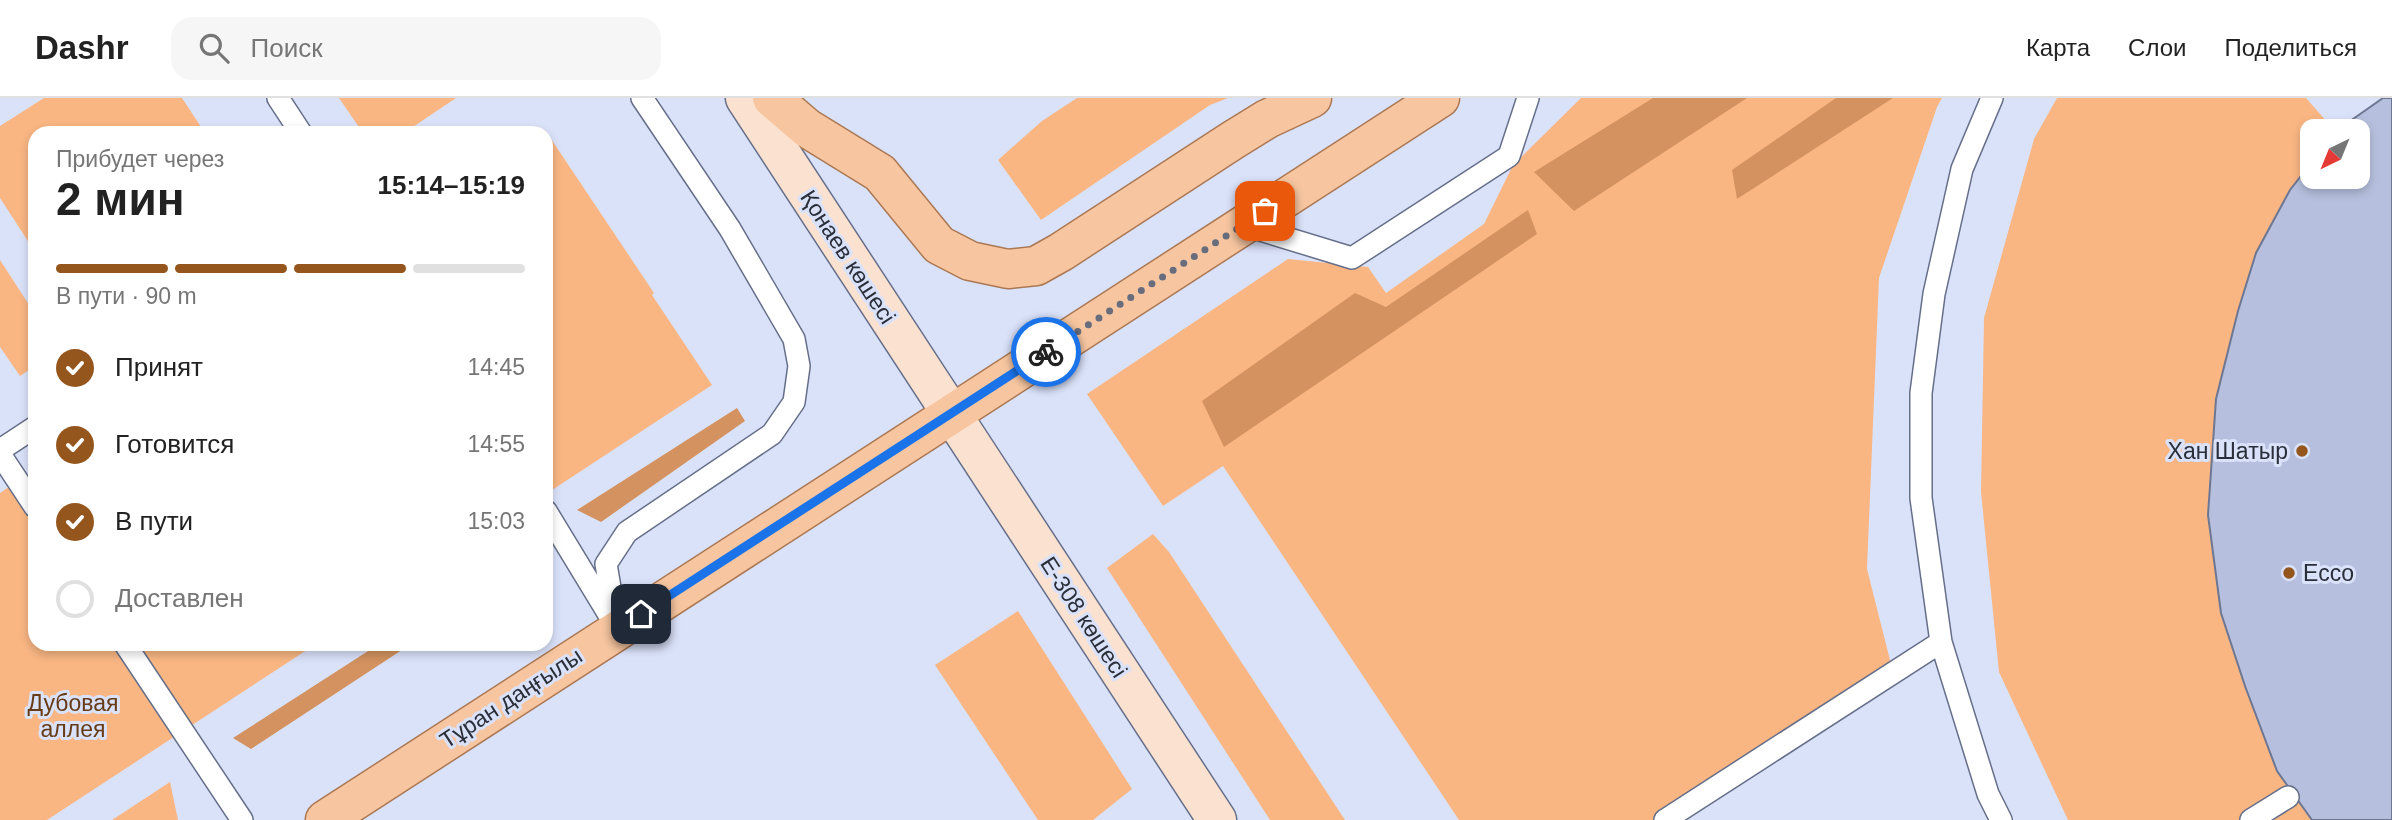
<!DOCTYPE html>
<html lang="ru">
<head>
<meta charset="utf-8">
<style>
	body { margin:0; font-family:Helvetica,sans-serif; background:#f6f6f6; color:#222; height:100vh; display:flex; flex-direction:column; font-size:26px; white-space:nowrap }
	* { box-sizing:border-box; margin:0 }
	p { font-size:23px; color:#767676 }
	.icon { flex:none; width:38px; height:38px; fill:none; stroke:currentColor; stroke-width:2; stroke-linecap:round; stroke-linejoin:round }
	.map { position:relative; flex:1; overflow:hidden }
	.sheet { position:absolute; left:28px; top:28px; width:525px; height:525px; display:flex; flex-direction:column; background:#fff; border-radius:21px; box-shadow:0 4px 10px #0003 }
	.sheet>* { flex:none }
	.needle { width:46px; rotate:223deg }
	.tools { position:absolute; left:2300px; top:21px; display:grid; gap:14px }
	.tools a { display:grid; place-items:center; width:70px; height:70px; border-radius:14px; background:#fff; box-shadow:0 4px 10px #0003; font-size:35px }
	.pin { position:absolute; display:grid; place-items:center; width:60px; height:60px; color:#fff; margin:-30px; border-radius:14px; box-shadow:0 4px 10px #0006 }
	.courier { position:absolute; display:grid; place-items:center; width:70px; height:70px; margin:-35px; border:5px solid #1a73e8; border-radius:50%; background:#fff; color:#222; box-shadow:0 2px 9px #0007 }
	.summary em { font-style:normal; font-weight:700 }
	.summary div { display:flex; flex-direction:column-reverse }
	.summary { display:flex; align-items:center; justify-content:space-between; height:119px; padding:0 28px }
	h1 { font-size:46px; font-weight:700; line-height:52px }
	.bar { display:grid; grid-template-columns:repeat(4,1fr); gap:10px 7px; align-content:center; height:84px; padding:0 28px }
	.bar i { height:9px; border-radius:5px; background:#e0e0e0 }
	.bar .on { background:#95561e }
	.bar p { grid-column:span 4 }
	ol { padding:0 28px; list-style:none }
	li { display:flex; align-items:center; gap:21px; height:77px }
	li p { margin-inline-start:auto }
	li .icon { padding:7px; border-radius:50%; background:#95561e; color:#fff; stroke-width:4 }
	li:last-child { color:#767676 }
	li i { width:38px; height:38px; border:4px solid #e0e0e0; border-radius:50% }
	header { display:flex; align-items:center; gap:42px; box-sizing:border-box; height:98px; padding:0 35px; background:#fff; border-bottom:2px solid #e0e0e0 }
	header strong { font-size:33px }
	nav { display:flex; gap:38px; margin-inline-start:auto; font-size:24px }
	.search { width:490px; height:63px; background:#f6f6f6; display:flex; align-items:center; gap:18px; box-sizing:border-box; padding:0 24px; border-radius:21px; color:#767676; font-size:26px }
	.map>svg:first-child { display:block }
	.green { fill:#f9b683 }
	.forest { fill:#d3925f }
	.building { fill:#b6c0de; stroke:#6e7792; stroke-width:2 }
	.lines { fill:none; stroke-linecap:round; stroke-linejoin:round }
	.lane-casing { stroke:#666f89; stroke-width:24 }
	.secondary-casing { stroke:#666f89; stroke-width:41 }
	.primary-casing { stroke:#ab7853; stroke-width:41 }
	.lane { stroke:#fff; stroke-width:21 }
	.secondary { stroke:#fbe2d0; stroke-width:38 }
	.primary { stroke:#f7c6a0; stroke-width:38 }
	.done { stroke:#686d7d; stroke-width:7; stroke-dasharray:0 12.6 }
	.route { stroke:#1a73e8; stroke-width:9 }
	.poi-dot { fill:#95561e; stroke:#dae2fa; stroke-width:2.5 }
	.labels { text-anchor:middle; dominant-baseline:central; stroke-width:6; stroke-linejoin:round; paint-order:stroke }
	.street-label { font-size:23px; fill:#2a2e39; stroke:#dae2fa }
	.poi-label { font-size:23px; fill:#2a2e39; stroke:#dae2fa; text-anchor:end }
	.park-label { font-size:23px; fill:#673b16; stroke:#dae2fa }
</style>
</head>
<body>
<header>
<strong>Dashr</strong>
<div class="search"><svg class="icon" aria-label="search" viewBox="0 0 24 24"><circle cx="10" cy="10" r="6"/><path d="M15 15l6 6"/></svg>Поиск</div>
<nav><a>Карта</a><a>Слои</a><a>Поделиться</a></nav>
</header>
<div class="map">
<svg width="2392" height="722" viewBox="0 0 2392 722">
	<rect width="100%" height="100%" fill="#dae2fa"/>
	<!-- green -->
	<path class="green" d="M44,0h138l23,35h-170v119l-35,-54v-72z
		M339,0h117l-52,35h-41z
		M1077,0h151l-18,7 -169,115 -43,-60 44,-39z
		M1581,0h361l-5,9 -58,171 -12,291 26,103 -229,148h-205l-236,-354 -60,40 -76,-112 201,-135 80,8 18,26 98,-69 29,-59z
		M2057,0h249l29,33h-23v31l-22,28 -34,63 -18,58 -30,204 13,98 24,73 32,85 35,49h-244l-69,-148 -18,-180 3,-174 50,-179z
		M545,32l109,163 -2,2 60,90 -166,109v-361h-5z
		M0,162l35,54v52l-15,10 -20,-29z
		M35,371v175h281l-269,176h-47v-327z
		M1153,436l16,18 176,268h-75l-163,-252z
		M1018,513l114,178 -39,31h-55l-103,-155z
		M170,684l8,38h-66z"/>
	<!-- forest -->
	<path class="forest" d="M1653,0h94l-173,113 -40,-39z
		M1836,0h57l-156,101 -5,-29z
		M1528,112l9,24 -313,213 -22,-46 153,-108 31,14z
		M737,310l8,13 -144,101 -24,-12z
		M379,546h32l-160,105 -18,-11z"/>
	<!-- building -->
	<path class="building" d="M2383,0h9v722h-80l-35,-49 -32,-85 -24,-73 -13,-98 8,-116 22,-88 18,-58 34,-63 22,-28v15h45v-46h-21z"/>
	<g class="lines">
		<defs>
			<path id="lane" d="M278,0l23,35
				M1992,0l-30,71 -28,125 -13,99v105l20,144 47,152 13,26
				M1244,127l108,33 157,-102 19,-58
				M0,352l35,-23
				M0,356l35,53
				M546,413l65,107
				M617,531l-11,-65 21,-32 145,-98 22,-32 5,-36 -5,-27 -64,-110 -88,-131
				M125,546l117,176
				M1665,722l276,-178
				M2251,722l37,-23"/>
			<path id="secondary" d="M745,0l472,722"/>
			<path id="primary" d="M772,0l35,30 73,45 59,72 31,16 38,8 28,-3 25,-14 172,-112 34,-21 45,-21
				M325,722l1115,-722"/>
		</defs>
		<!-- lane casing -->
		<use href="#lane" class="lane-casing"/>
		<!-- secondary casing -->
		<use href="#secondary" class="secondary-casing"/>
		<!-- primary casing -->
		<use href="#primary" class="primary-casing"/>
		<!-- lane -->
		<use href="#lane" class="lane"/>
		<!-- secondary -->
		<use href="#secondary" class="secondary"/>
		<!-- primary -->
		<use href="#primary" class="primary"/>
	</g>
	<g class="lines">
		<!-- done -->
		<path class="done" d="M1046,254l219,-141"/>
		<!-- route -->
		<path class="route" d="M641,516l405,-262"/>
	</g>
	<!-- markers -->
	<g class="poi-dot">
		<circle cx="2302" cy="353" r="7"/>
		<circle cx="2289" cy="475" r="7"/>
	</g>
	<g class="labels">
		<!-- street labels -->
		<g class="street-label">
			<text transform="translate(848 159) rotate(57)">Қонаев көшесі</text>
			<text transform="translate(1084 519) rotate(57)">Е-308 көшесі</text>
			<text transform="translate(511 600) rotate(-33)">Тұран даңғылы</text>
		</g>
		<!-- poi labels -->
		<g class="poi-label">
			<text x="2288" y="353">Хан Шатыр</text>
			<text x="2303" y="475" text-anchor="start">Ecco</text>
		</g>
		<!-- park labels -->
		<g class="park-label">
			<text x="73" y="605">Дубовая<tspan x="73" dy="26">аллея</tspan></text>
		</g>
	</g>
</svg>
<div class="tools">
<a><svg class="needle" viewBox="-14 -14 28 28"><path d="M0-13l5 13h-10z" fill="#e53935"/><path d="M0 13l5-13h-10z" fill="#767676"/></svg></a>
</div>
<div class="pin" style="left:1265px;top:113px;background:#ea580c"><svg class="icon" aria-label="bag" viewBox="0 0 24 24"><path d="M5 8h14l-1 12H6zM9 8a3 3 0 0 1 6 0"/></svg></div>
<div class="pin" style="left:641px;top:516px;background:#1f2937"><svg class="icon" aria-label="home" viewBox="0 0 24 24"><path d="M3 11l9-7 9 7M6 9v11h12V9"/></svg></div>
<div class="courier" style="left:1046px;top:254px"><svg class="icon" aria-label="bike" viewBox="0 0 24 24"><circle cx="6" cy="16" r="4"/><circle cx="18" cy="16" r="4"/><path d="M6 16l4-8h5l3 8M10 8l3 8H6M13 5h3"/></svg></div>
<section class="sheet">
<div class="summary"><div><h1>2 мин</h1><p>Прибудет через</p></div><em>15:14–15:19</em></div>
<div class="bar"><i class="on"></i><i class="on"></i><i class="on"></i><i></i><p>В пути · 90 m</p></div>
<ol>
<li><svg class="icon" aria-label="check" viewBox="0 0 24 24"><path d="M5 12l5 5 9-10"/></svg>Принят<p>14:45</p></li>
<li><svg class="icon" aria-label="check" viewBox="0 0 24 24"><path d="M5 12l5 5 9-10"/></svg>Готовится<p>14:55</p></li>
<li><svg class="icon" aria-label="check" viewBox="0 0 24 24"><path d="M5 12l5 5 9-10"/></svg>В пути<p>15:03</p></li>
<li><i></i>Доставлен</li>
</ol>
</section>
</div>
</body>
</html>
